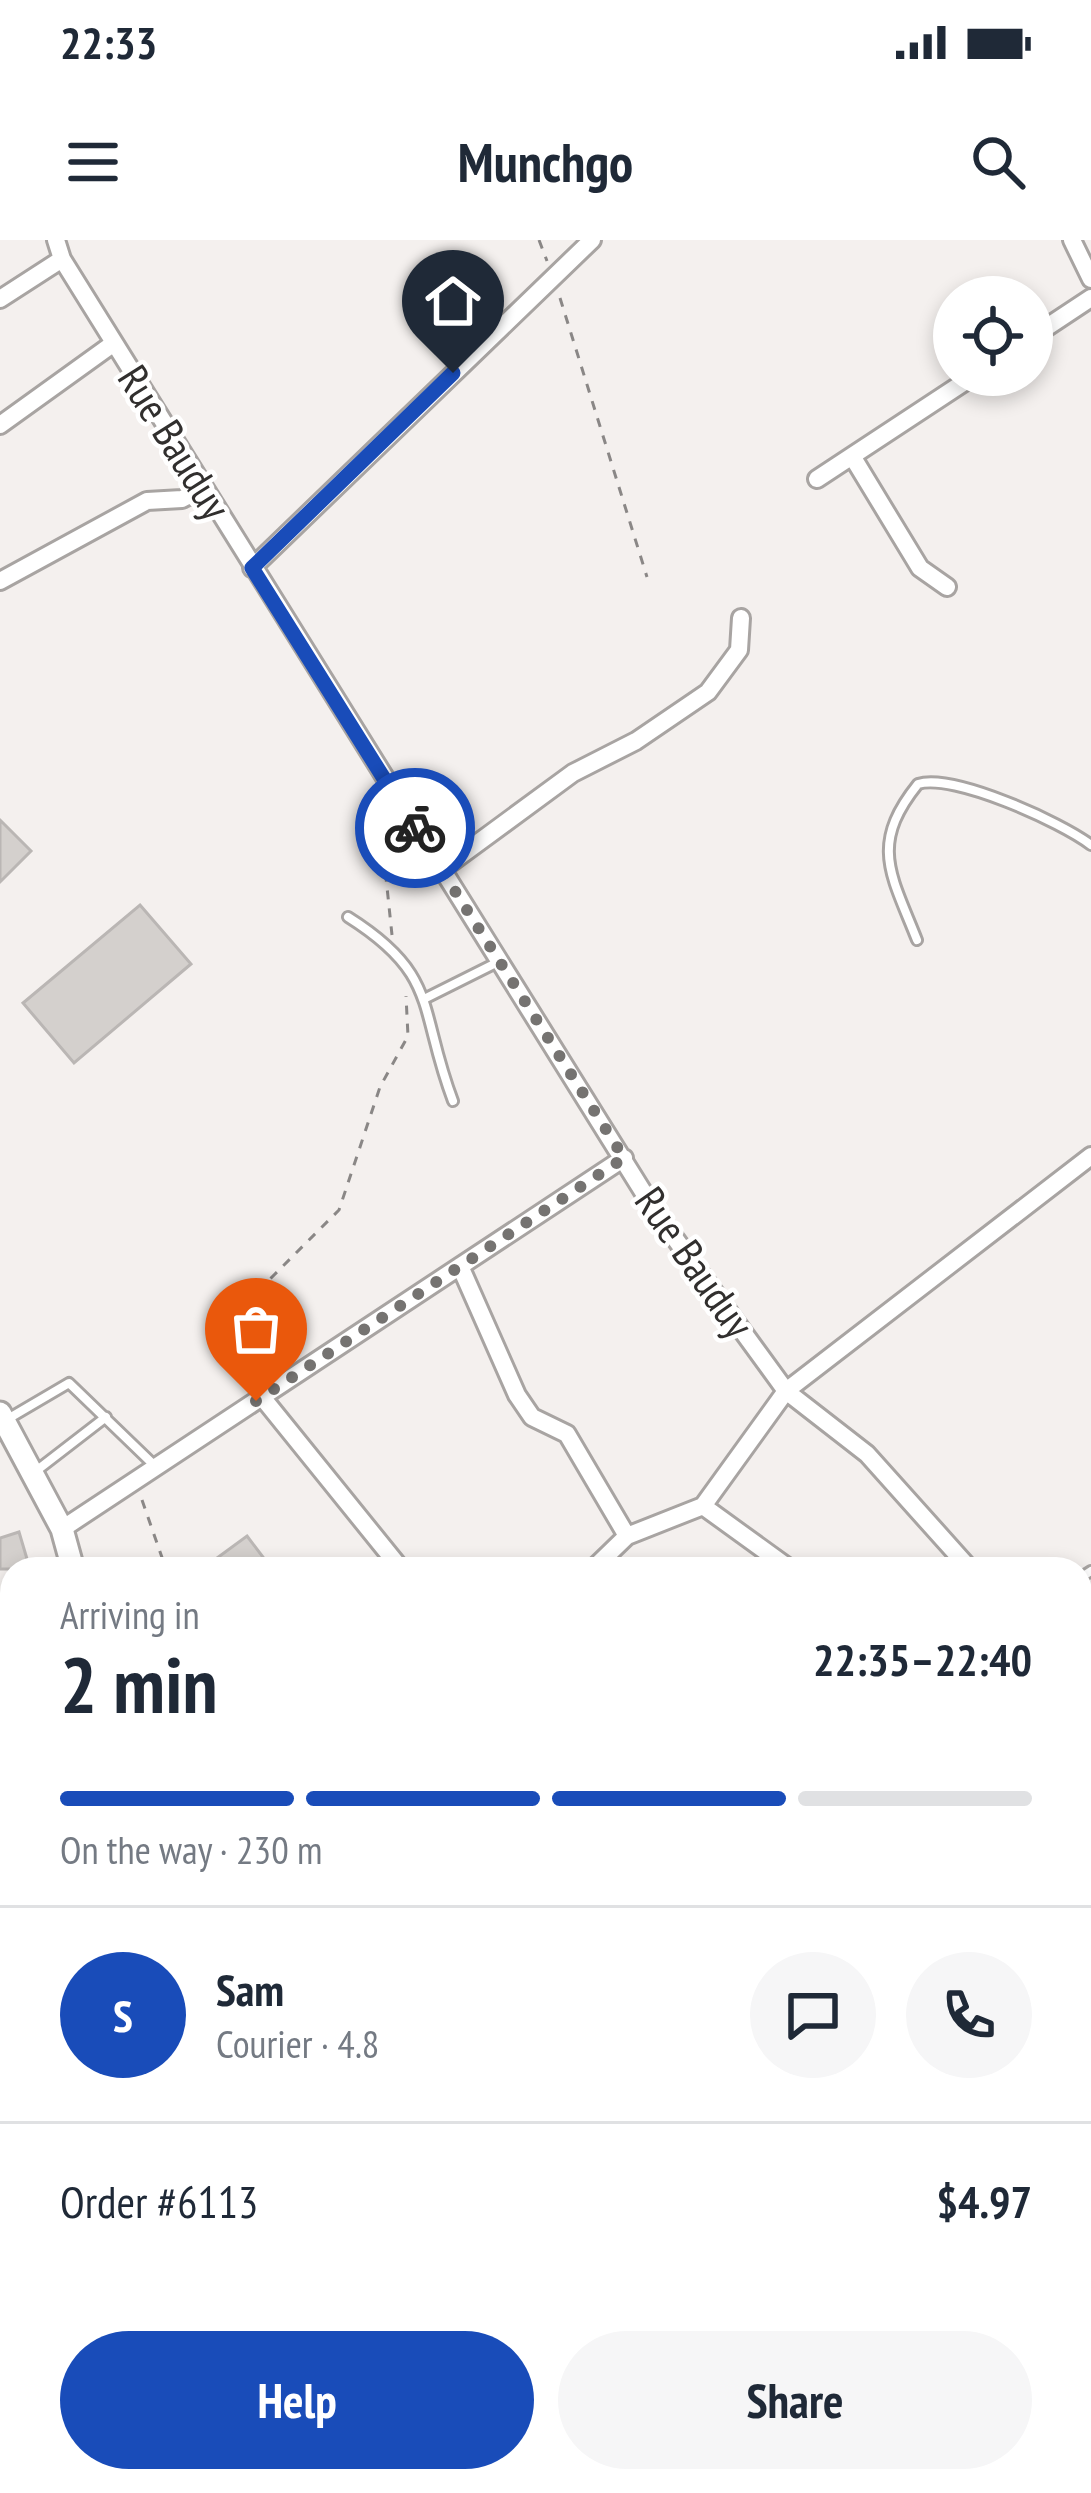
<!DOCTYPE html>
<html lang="en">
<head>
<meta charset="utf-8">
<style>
	body { margin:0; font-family:"PT Sans Narrow",sans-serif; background:#f6f6f7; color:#1f2937; height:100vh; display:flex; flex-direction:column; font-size:45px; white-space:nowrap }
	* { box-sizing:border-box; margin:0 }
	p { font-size:39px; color:#747a83 }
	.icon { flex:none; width:66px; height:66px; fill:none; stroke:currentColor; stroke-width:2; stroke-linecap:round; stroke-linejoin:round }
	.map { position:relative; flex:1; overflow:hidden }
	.side { position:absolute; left:0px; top:1317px; width:1092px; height:936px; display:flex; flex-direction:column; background:#fff; border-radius:36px 36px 0 0; box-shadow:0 6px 18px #0003 }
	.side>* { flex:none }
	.tools { position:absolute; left:933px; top:36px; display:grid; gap:24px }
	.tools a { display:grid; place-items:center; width:120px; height:120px; border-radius:50%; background:#fff; box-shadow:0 6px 18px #0003; font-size:60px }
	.pin { position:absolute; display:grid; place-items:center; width:102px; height:102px; color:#fff; margin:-123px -51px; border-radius:50% 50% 50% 0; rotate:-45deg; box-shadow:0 0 12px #0007 }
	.pin .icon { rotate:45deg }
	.courier { position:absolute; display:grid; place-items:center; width:120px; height:120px; margin:-60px; border:9px solid #194cb9; border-radius:50%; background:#fff; color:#222; box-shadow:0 3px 15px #0007 }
	.headline em { font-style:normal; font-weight:800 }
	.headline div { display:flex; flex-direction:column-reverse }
	.headline { display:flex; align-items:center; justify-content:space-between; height:204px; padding:0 60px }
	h1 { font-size:78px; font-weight:800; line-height:90px }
	.bar { display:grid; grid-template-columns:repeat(4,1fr); gap:18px 12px; align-content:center; height:144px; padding:0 60px }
	.bar i { height:15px; border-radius:9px; background:#e0e1e3 }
	.bar .selected { background:#194cb9 }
	.bar p { grid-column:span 4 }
	.line { display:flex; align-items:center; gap:30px; padding:0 60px; border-top:3px solid #e0e1e3 }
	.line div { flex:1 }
	.round { display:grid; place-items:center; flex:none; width:126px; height:126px; border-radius:63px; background:#f6f6f7 }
	.action { display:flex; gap:24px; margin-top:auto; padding:24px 60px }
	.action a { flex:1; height:138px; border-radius:72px; background:#194cb9; color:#fff; font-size:48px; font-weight:800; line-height:138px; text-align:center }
	.action a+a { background:#f6f6f7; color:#1f2937 }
	.status { display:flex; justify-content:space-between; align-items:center; height:84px; padding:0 60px; background:#fff; direction:ltr }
	.status svg { height:33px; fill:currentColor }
	header { display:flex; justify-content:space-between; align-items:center; height:156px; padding:0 60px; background:#fff; font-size:54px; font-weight:800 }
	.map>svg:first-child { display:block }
	.building { fill:#d4d0cd; stroke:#bab6b4; stroke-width:3 }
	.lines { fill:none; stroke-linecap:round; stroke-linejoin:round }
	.lane-casing { stroke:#a8a4a2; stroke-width:14 }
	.street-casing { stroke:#a8a4a2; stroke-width:22 }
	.secondary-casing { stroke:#a8a4a2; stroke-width:27 }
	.path { stroke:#8a8786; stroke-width:3; stroke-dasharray:9 9; stroke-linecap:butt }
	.lane { stroke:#fff; stroke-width:8 }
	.street { stroke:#fff; stroke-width:16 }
	.secondary { stroke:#fff; stroke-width:21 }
	.done { stroke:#757371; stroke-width:12; stroke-dasharray:0 21.6 }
	.route { stroke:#194cb9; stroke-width:15 }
	.labels { text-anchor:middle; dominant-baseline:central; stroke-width:9; stroke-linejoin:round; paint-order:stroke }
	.street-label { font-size:42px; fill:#312f2e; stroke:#fff }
</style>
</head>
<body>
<div class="status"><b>22:33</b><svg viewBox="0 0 49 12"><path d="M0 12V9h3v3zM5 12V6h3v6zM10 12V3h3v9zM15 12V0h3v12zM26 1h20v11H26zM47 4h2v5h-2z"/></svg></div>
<header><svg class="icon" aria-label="menu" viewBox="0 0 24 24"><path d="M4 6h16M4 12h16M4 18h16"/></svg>Munchgo<svg class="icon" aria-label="search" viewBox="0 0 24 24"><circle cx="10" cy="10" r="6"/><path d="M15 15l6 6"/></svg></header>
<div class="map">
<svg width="1091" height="2253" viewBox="0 0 1091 2253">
	<rect width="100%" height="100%" fill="#f4f0ee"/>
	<!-- building -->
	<path class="building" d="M0,580l31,31 -31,31z
		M140,665l51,59 -117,99 -51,-60z
		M19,1292l11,37h-30v-31z
		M247,1296l25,33h-70z"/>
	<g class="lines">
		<defs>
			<path id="lane" d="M348,677c92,58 70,92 105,184
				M917,700c-26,-66 -48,-95 1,-156 35,-11 143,38 173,61
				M426,758l74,-37
				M6,1180l63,-37 87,84
				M36,1231l70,-54
				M1080,1338l11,-7
				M711,2241v12"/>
			<path id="street" d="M56,0l6,19 593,952 131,180 81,63 103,115
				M1072,0l19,39
				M0,59l62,-40
				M1032,97l59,-39
				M0,185l114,-82
				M852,216l68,112 27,19
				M817,239l158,-104
				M252,328l340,-328
				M0,341l147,-80 35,-2 21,-11
				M441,630l132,-97 63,-32 72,-49 31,-42 2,-32
				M460,1026l57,129 15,22 35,17 60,102
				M262,1157l139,172
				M703,1266l87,63
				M62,1289l562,-371
				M593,1329l34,-33 76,-30 83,-115 305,-235
				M0,1488h12
				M1080,1673l11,55
				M0,1771l12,-4
				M1080,1891l11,-1
				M0,1962l12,-3
				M0,2036l12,-5
				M0,2204h12
				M525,2241l5,12
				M608,2253l12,-12"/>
			<path id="secondary" d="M0,1173l62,116 11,40
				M330,2241l3,12"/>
		</defs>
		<!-- lane casing -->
		<use href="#lane" class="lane-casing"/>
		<!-- street casing -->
		<use href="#street" class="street-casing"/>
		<!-- secondary casing -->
		<use href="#secondary" class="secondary-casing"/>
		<!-- path -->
		<path class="path" d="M539,0l8,21
			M560,58l87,279
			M378,561l14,134
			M249,1143l-11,-27 -4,-50 7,-10 27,-15 71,-71 41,-123 28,-51 -2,-40
			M142,1260l24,69
			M0,2178l12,-1"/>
		<!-- lane -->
		<use href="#lane" class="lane"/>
		<!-- street -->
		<use href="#street" class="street"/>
		<!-- secondary -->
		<use href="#secondary" class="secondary"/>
	</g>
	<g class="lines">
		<!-- done -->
		<path class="done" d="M256,1161l368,-243 -209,-330"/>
		<!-- route -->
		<path class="route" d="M415,588l-163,-260 201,-195"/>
	</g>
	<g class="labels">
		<!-- street labels -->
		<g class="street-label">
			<text transform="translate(175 202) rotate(58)">Rue Bauduy</text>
			<text transform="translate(695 1022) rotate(55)">Rue Bauduy</text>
		</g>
	</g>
</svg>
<div class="tools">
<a><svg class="icon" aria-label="locate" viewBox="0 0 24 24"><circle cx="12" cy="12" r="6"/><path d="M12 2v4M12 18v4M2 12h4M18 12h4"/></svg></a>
</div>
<div class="pin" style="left:256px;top:1161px;background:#ea580c"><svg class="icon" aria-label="bag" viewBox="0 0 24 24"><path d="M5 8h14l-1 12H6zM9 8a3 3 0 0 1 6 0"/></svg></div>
<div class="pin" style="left:453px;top:133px;background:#1f2937"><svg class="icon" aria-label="home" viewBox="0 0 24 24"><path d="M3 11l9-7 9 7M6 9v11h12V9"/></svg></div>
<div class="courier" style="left:415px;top:588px"><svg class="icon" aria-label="bike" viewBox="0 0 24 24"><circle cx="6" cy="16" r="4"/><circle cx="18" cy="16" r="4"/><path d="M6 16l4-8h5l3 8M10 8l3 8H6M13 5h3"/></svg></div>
<section class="side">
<div class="headline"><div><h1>2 min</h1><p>Arriving in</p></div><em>22:35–22:40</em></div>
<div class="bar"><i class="selected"></i><i class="selected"></i><i class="selected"></i><i></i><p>On the way · 230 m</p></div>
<div class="line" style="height:216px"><b class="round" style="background:#194cb9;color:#fff">S</b><div><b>Sam</b><p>Courier · 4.8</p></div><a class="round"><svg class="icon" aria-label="chat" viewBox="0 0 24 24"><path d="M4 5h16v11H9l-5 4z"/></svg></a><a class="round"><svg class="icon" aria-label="phone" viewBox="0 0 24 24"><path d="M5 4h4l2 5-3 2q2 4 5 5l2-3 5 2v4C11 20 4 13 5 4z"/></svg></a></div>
<div class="line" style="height:156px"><div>Order #6113</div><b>$4.97</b></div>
<div class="action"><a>Help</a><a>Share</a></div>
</section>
</div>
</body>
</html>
